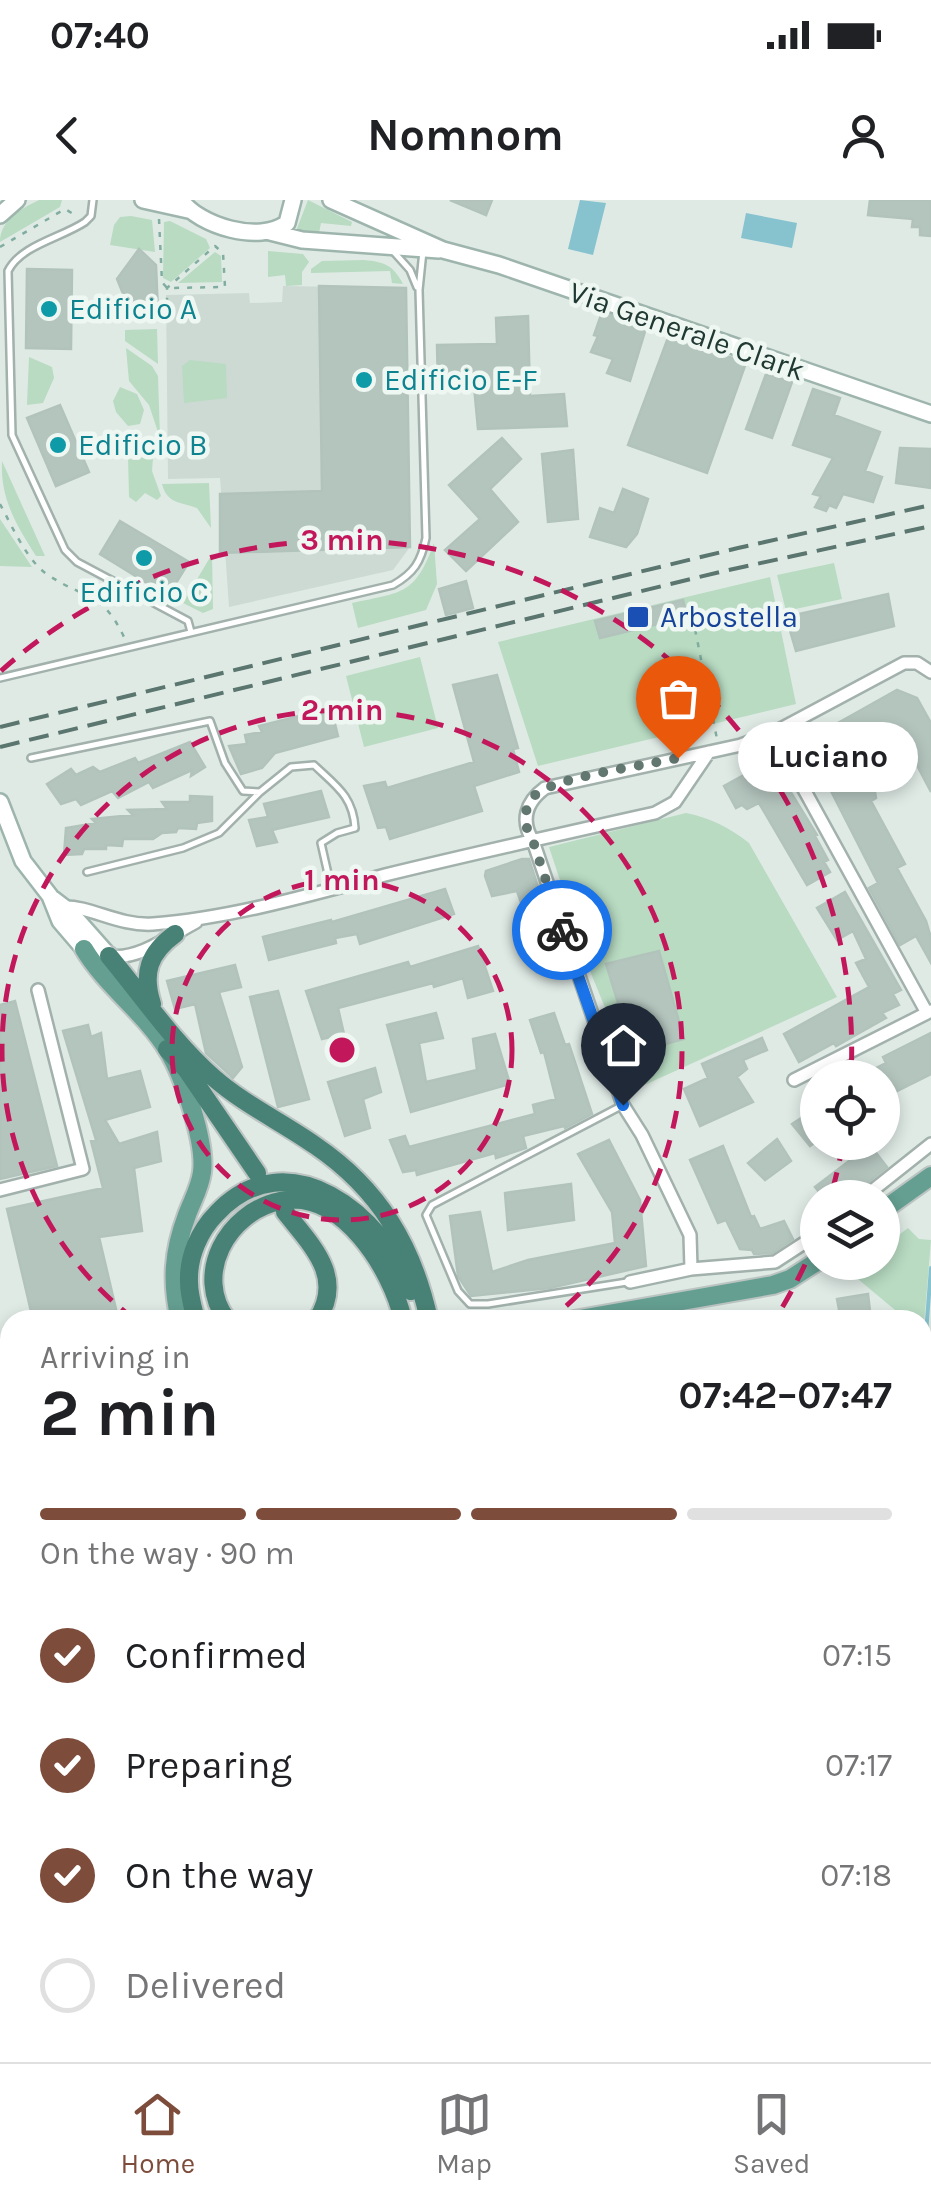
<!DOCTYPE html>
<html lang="en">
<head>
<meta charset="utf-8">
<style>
	body { margin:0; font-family:Karla,sans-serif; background:#f6f6f6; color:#202124; height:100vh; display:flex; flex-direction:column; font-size:38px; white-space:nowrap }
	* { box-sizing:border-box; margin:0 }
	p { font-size:32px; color:#757577 }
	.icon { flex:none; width:55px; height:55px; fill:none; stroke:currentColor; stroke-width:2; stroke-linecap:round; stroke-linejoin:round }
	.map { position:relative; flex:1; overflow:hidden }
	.drawer { position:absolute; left:0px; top:1110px; width:932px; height:752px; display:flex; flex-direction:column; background:#fff; border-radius:30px 30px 0 0; box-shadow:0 5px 15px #0003 }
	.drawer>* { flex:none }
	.buttons { position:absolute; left:800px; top:860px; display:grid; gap:20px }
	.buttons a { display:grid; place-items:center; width:100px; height:100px; border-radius:50%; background:#fff; box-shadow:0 5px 15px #0003; font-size:50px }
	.pin { position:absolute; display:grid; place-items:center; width:85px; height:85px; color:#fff; margin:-102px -42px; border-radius:50% 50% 50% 0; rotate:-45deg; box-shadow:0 0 10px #0007 }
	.pin .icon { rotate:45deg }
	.courier { position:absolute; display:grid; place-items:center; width:100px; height:100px; margin:-50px; border:8px solid #1a73e8; border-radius:50%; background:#fff; color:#222; box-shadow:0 2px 12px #0007 }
	.bubble { position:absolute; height:70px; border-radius:35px; background:#fff; box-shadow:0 5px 15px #0003; font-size:32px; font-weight:700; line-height:70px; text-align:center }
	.overview em { font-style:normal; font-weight:700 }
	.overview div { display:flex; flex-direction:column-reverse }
	.overview { display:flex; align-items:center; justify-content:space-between; height:170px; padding:0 40px }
	h1 { font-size:65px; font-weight:700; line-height:75px }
	.bar { display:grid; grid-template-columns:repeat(4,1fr); gap:15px 10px; align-content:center; height:120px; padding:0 40px }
	.bar i { height:12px; border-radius:8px; background:#e0e0e0 }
	.bar .active { background:#7d4c3b }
	.bar p { grid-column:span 4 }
	ol { padding:0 40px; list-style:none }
	li { display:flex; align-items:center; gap:30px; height:110px }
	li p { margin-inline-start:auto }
	li .icon { padding:10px; border-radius:50%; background:#7d4c3b; color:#fff; stroke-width:4 }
	li:last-child { color:#757577 }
	li i { width:55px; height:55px; border:5px solid #e0e0e0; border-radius:50% }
	.status { display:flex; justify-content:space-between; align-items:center; height:70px; padding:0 50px; background:#fff; direction:ltr }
	.status svg { height:28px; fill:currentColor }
	header { display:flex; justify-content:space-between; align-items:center; height:130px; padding:0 40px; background:#fff; font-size:45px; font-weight:700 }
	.menu { display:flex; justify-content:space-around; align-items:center; height:140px; border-top:2px solid #e0e0e0; background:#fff; font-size:28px; color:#757577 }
	.menu a { display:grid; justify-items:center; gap:5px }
	.menu .active { color:#7d4c3b }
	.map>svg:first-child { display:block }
	.built { fill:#cddad4 }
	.green { fill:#b8dbc2 }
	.water { fill:#87c2cf }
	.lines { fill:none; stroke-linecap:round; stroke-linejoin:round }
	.stream { stroke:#87c2cf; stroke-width:4 }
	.building { fill:#b4c5be; stroke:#b2c3bc; stroke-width:2.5 }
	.service-casing { stroke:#a2b1ac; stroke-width:10 }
	.minor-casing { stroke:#a2b1ac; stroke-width:16 }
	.tertiary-casing { stroke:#a2b1ac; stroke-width:19 }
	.secondary-casing { stroke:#9eb5ad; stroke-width:20 }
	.primary-casing { stroke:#bcc4c2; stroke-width:22 }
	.trunk-casing { stroke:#bcc4c2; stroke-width:22 }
	.path { stroke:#80ada0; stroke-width:2.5; stroke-dasharray:5 8; stroke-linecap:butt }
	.service { stroke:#fff; stroke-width:5 }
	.minor { stroke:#fff; stroke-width:11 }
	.tertiary { stroke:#fff; stroke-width:14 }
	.secondary { stroke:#fff; stroke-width:15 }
	.primary { stroke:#649f91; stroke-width:18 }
	.trunk { stroke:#488276; stroke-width:18 }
	.rail { stroke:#5b756f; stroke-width:4; stroke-dasharray:20 10; stroke-linecap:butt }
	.done { stroke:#637771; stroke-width:10; stroke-dasharray:0 18 }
	.route { stroke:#1a73e8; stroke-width:12 }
	.ring { fill:none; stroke:#c2185b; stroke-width:5; stroke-dasharray:18 12 }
	.culture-dot { fill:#0f9aa8; stroke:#eff7f3; stroke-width:4 }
	.transit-dot { fill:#1a4fb4; stroke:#eff7f3; stroke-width:4 }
	.labels { text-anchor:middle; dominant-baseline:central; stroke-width:9; stroke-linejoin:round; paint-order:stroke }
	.culture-label { font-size:30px; fill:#0d838f; stroke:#eff7f3; text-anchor:start }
	.street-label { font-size:30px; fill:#203933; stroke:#eff7f3 }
	.transit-label { font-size:30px; fill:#164399; stroke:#eff7f3; text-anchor:start }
	.centre { fill:#c2185b; stroke:#eff7f3; stroke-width:5 }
	.ring-label { font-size:30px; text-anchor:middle; font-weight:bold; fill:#c2185b; stroke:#eff7f3; stroke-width:9; stroke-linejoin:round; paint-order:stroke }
</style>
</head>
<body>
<div class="status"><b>07:40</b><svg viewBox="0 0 49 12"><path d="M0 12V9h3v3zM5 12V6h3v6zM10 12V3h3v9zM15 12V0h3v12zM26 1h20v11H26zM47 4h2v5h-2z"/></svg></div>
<header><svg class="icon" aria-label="back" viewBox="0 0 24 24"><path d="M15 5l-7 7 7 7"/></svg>Nomnom<svg class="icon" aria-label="person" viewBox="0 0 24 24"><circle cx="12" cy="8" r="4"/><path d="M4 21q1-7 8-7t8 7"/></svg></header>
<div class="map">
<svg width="931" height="1862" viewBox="0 0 931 1862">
	<rect width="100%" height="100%" fill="#dfeae5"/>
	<!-- built -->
	<path class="built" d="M283,86l123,2 4,259 -17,23 -164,37 -9,-129 -52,1 -2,-184 83,-2 1,10 32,-1z"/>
	<!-- green -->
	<path class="green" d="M39,0h23l-2,7 -60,35c0,-22 21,-33 39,-42z
		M308,0l44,22 -1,4 -30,-3 -2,10 -23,-2z
		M131,16l21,4 3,32 -45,-7 4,-20 6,-8z
		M170,21l36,18 4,9 -39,34 -8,-4 1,-56z
		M268,51l35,3 6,8 -7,10v13l-16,1 -1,-11 -17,2z
		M215,52l6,4 1,26 -44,1z
		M364,60c21,2 29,5 39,24l-11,-1 -2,-12 -79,2v-4l11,-8z
		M157,129l1,35 -33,-23v-11z
		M126,148l26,18 6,10 2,62 -11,-33 -20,-24z
		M29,157l23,10 2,11 -11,25 -16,2z
		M190,160l36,4 1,34 -43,5 -2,-37z
		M120,187l17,7 7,16 -4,14 -12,2 -12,-14 -3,-11z
		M154,245l-2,26 9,25 -4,4 -12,-7 -9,9 -7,-5 -1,-42 4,5h7z
		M2,261l43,95h-9c-19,-30 -36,-57 -34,-95z
		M209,283l2,45 -14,-20c-16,-6 -30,-4 -35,-24z
		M0,319l32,48 -32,-1z
		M434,343l3,41 -11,26 -68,18 -6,-25c51,-11 63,-8 82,-60z
		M212,354l1,55 -10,4 -20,-10z
		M834,363l8,36 -56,12 -9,-36z
		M770,377l26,127 -258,62 -40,-124z
		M420,457l18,71 -74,19 -18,-71z
		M686,613c25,5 44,15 63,30l88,154 -199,91 -48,-117 -41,-124z
		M908,1028l11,11 12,1 -7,84 -2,-4h-15l-61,-51 6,-6 6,3 4,-3 20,-1 1,-15z"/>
	<!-- water -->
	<path class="water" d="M580,0l26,3 -13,52 -25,-6z
		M746,13l51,10 -5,25 -51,-10z"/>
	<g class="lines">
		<!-- stream -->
		<path class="stream" d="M922,1186l9,-118"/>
	</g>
	<!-- building -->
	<path class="building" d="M450,0h42l-6,15z
		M870,0h61v36l-11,-1v-8h-8l1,-8 -45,-4z
		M139,49l17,16 2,47 -5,6h-20l-16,-39z
		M27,69l45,1 -1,79 -45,-1z
		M319,86l87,2 4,259 -190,6v-59l102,-3z
		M602,112l44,16 -16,53 -23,-8 6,-14 -22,-7 7,-16 -4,-1z
		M528,116l2,80 34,-2 3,32 -89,3 -4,-43h-36l-1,-41 60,-1 -1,-26z
		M669,135l77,28 -39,110 -79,-28z
		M766,174l26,8 -20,56 -26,-9z
		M813,189l27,9 -6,17 46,17 -15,39 17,6 -9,25 -30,-8 -7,14 -7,-3 -3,6 -11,-4 6,-11 -8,-2 20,-36 -40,-13z
		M60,205l29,67 -33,14 -29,-68z
		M502,238l19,21 -31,30 28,33 -52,49 -21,-21 35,-31 -31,-34z
		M900,248l31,1v39l-35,-5z
		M573,250l5,69 -30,3 -6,-68z
		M623,289l25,10 -11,35 -11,13 -36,-10 10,-29 14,5z
		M120,321l69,41 -21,34 -68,-42z
		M466,381l7,27 -27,7 -7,-26z
		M888,394l6,32 -98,25 -10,-34z
		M683,400l4,17 -87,21 -5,-17z
		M497,475l21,73 -5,1 6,23 -45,14 8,25 -92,28 -4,-12 -8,1 -14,-42 21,-4 2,6 87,-26 -21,-77z
		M897,490l20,8 14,25v69l-34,-65 -49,29 11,21 9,2 7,13 1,6 -5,3 34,63 -8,4 29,53 5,17v25l-15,-27 -16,9 -31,-57 9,-5 -48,-94 13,-7 -11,-22 -10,6 -16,-25z
		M331,508l7,28 -63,17 -13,15 -21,6 -12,-28 18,-2 -2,-9 17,-3 -3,-6z
		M190,542l15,25 -14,9 1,-6 -39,18 -4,-6 -31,16 -6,-7 -31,14 -5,-6 -15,5 -14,-20 24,-15 5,6 17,-8 7,5 35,-14 3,5z
		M759,571l7,7 10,-4 8,14 3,-2 30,49 -2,1 13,24 -4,2 6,10 -23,13 -48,-82 -12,6 -5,-4 -6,3 -12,-22 20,-11 2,4z
		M321,591l8,26 -57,13 5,12 -20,4 -8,-26 19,-3 -4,-13z
		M190,596l22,1v24l-15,2 -1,6 -18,-1 -2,4 -14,1 -9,6h-30l-1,7 -16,-1v4h-22l-2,5 -18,1 2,-27 30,-5 -4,-4 41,-4 -5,-5 39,-1 -5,-7h28z
		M522,659h7l34,105 -26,8 -8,-34 4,-1 -16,-46 -25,5 -7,-20 1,-5z
		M445,689l9,25 -94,30 -3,-10 -22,4 1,5 -67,17 -6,-23 68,-17 1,2z
		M845,692l56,98 -8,4 6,11 -17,8 4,5 -50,28 -2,-3 -35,19 -15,-28 85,-47 -13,-24 10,-4 -13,-28 -16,9 -20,-32z
		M478,746l15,45 -25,7 -5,-20 -29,9 -1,-4 -95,25 6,26 -22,5 -16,-48 102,-29 2,5z
		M659,751l25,88 -22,6 2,10 -28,6 -30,-97z
		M235,765l6,22 -22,5 23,75 -9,11 -27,-25 -11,-49 -20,5 -8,-28z
		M278,791l31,108 -31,8 -28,-110z
		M15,801l42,165 -57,13v-174z
		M436,813l7,25 -24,5 7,39 51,-12 -4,-31 22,-5 15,50 -99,28 -24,-87z
		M554,813l11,32 4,-1 23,70 -27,14 -1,-2 -41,10 3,12 -30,10 -1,-5 -78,22 -1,-5 -13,2 -13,-32 15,-4 4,11 126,-33 -2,-9 23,-6 -12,-47 -3,1 -11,-33z
		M88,825l3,12 10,-4 6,46 33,-8 10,36 -45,13 14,24 38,-12 4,29 -27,7 8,63 -43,6 17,72 -48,11h-35l-26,-111 96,-21 -12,-47 5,-1 -33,-109z
		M931,833v41l-34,17 -3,-6 -6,4 -12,-21 10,-5 -3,-6z
		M762,838l5,12 -24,10 4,9 -10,8 16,25 -53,24 -16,-37 24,-11 -6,-14z
		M375,868l6,24 -18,7 7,29 -25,8 -17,-54z
		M818,907v33l-8,6 -18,-22z
		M777,939l14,22 -26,19 -17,-17z
		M609,940l31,60 6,66 -96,22 -79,8 -13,-20 -8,-60 30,-4 12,60 36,-12 87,-17 -3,-31 -34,-58z
		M870,945l17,22 -30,24 -3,7h-30l-9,-11z
		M723,946l28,71 3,-1 6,13 24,-8 9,18 -21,14 -18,1 -2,-4 -12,-1 -14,-29 -8,3 -28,-63z
		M571,984l3,36 -66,10 -3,-37z
		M868,1094l3,26h-30l-4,-21z"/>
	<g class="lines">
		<defs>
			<path id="service" d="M93,0l-2,16 -6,6c-24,16 -64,23 -77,49l4,164 53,115 12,12 111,59 3,11
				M393,51l17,19 7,17
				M0,478l393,-93c21,-12 28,-23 33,-47l-7,-248 4,-39
				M31,558l179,-37 15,42 18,28 17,1 31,-25 23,-2c22,21 39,31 41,63l-18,5 -16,10 10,44
				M87,672l96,-24 36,-15 41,-41
				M623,905l-191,100 -6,10 32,76 12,13h18l139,-22
				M922,1415l9,1"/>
			<path id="minor" d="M773,533l154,280
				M63,707c29,-1 54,19 90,17 78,-6 156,-29 232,-49 90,-22 180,-42 270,-62l20,-11 34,-50
				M109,756c29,5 62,-21 87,-34
				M794,880l137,-69
				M0,990l83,-21 -45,-179
				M863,998l68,-54
				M691,1069l-1,-34 -48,-100 -19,-30 -90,-264c-13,-21 -7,-39 12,-53l196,-43 32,-12 131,-70h13l14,9
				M630,1082l61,-13 84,-7 43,-28
				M0,1497l10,1
				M922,1787l9,1
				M516,1862l1,-10
				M622,1862l2,-10"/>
			<path id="tertiary" d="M922,1711l9,-2"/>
			<path id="secondary" d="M143,0l45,10
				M181,0c18,26 79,44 106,23l6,-23
				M331,0l112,50 56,15 432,149
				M0,15l17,-15
				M270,32l32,8 137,10
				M0,602l23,59 27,35 10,25 24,28 25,7
				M53,699l17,13 39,44"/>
			<path id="primary" d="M84,749c22,37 62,65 83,100 16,25 39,94 35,123 -2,16 -10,29 -15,43 -14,37 -16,67 -7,105
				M882,1011l49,-35
				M574,1120l199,-35 17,-6 28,-18
				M0,1223h10"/>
			<path id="trunk" d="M109,756c34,41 65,87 105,122 31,27 68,44 102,68 63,43 97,100 113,174
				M152,804c-10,-31 -3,-51 23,-70
				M167,849l19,20 71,104
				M285,1012c27,34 60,65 32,108
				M196,1120c-3,-12 -7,-25 -7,-38 -1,-25 10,-51 28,-69 71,-75 167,2 194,78
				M227,1120c-34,-45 0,-108 53,-119 62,-13 112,69 123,119
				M0,1702l10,4
				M0,1731l10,3
				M922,1844l9,3
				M234,1852l6,10
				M881,1852l31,10
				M309,1862l2,-10
				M471,1862l4,-10
				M490,1862l3,-10"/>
		</defs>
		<!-- service casing -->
		<use href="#service" class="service-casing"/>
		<!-- minor casing -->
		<use href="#minor" class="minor-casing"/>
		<!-- tertiary casing -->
		<use href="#tertiary" class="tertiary-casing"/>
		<!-- secondary casing -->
		<use href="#secondary" class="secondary-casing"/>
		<!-- primary casing -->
		<use href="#primary" class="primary-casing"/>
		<!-- trunk casing -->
		<use href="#trunk" class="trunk-casing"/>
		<!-- path -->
		<path class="path" d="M159,19l3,63 5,6 58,-1 -2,-34 -8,-7 -48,42v25
			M0,47l65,-38 10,6
			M0,304c12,22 27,57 48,71 38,25 54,16 76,62
			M690,404l27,135"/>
		<!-- service -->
		<use href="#service" class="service"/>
		<!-- minor -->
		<use href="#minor" class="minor"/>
		<!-- tertiary -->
		<use href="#tertiary" class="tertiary"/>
		<!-- secondary -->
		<use href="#secondary" class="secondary"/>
		<!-- primary -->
		<use href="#primary" class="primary"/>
		<!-- trunk -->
		<use href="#trunk" class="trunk"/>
		<!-- rail -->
		<path class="rail" d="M0,527l738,-179 193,-43
			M0,547l724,-176 207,-45"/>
	</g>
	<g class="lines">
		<!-- done -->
		<path class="done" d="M562,730l-29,-89c-9,-14 -11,-30 0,-44 18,-20 115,-32 145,-39"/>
		<!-- route -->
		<path class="route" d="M562,730l61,175"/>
	</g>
	<!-- distance rings -->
	<g class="ring">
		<circle cx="342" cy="850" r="170"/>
		<path d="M135 1120A340 340 0 1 1 549 1120"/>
		<path d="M843 943A510 510 0 0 1 831 995M817 1037A510 510 0 0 1 777 1116M1 471A510 510 0 0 1 851 877"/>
	</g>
	<!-- markers -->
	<g class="culture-dot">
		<circle cx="49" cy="109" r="10"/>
		<circle cx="364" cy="180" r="10"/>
		<circle cx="58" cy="245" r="10"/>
		<circle cx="144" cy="358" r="10"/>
	</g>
	<rect class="transit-dot" x="626" y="405" width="24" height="24" rx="5"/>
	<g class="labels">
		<!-- culture labels -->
		<g class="culture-label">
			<text x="69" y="109">Edificio A</text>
			<text x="384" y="180">Edificio E-F</text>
			<text x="78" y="245">Edificio B</text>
			<text x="144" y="392" text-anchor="middle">Edificio C</text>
		</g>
		<!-- street labels -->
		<g class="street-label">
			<text transform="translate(687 131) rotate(19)">Via Generale Clark</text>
		</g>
		<!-- transit labels -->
		<g class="transit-label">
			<text x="660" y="417">Arbostella</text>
		</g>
	</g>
	<circle cx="342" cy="850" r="15" class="centre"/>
	<g class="ring-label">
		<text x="342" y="350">3 min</text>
		<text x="342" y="520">2 min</text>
		<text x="342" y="690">1 min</text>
	</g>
</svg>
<div class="buttons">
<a><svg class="icon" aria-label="locate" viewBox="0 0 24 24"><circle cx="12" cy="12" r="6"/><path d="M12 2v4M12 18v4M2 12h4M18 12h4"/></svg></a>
<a><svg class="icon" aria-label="layers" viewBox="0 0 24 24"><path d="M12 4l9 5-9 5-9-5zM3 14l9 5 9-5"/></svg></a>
</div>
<div class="pin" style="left:678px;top:558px;background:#ea580c"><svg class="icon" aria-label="bag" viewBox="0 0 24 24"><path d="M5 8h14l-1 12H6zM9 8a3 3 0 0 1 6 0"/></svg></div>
<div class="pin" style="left:623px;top:905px;background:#1f2937"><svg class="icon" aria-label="home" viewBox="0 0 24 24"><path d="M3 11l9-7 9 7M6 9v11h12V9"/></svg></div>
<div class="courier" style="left:562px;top:730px"><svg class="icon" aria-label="bike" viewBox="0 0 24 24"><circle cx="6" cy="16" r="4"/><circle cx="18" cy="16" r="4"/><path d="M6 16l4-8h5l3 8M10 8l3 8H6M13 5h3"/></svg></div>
<div class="bubble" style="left:738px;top:522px;width:180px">Luciano</div>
<section class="drawer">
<div class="overview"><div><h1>2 min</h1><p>Arriving in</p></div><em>07:42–07:47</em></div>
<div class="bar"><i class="active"></i><i class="active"></i><i class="active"></i><i></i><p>On the way · 90 m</p></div>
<ol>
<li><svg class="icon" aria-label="check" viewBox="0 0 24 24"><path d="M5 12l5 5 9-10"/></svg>Confirmed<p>07:15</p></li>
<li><svg class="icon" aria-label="check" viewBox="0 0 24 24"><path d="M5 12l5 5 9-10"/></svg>Preparing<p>07:17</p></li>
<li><svg class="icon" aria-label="check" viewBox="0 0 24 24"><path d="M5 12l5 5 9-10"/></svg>On the way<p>07:18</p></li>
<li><i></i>Delivered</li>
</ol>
</section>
</div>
<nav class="menu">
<a class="active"><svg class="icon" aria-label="home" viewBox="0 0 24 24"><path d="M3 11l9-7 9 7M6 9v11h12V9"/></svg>Home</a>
<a><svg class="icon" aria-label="map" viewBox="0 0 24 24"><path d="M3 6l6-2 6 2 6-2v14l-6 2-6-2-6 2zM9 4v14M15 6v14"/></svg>Map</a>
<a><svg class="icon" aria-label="saved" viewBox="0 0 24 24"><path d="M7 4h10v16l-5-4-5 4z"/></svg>Saved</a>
</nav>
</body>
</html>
